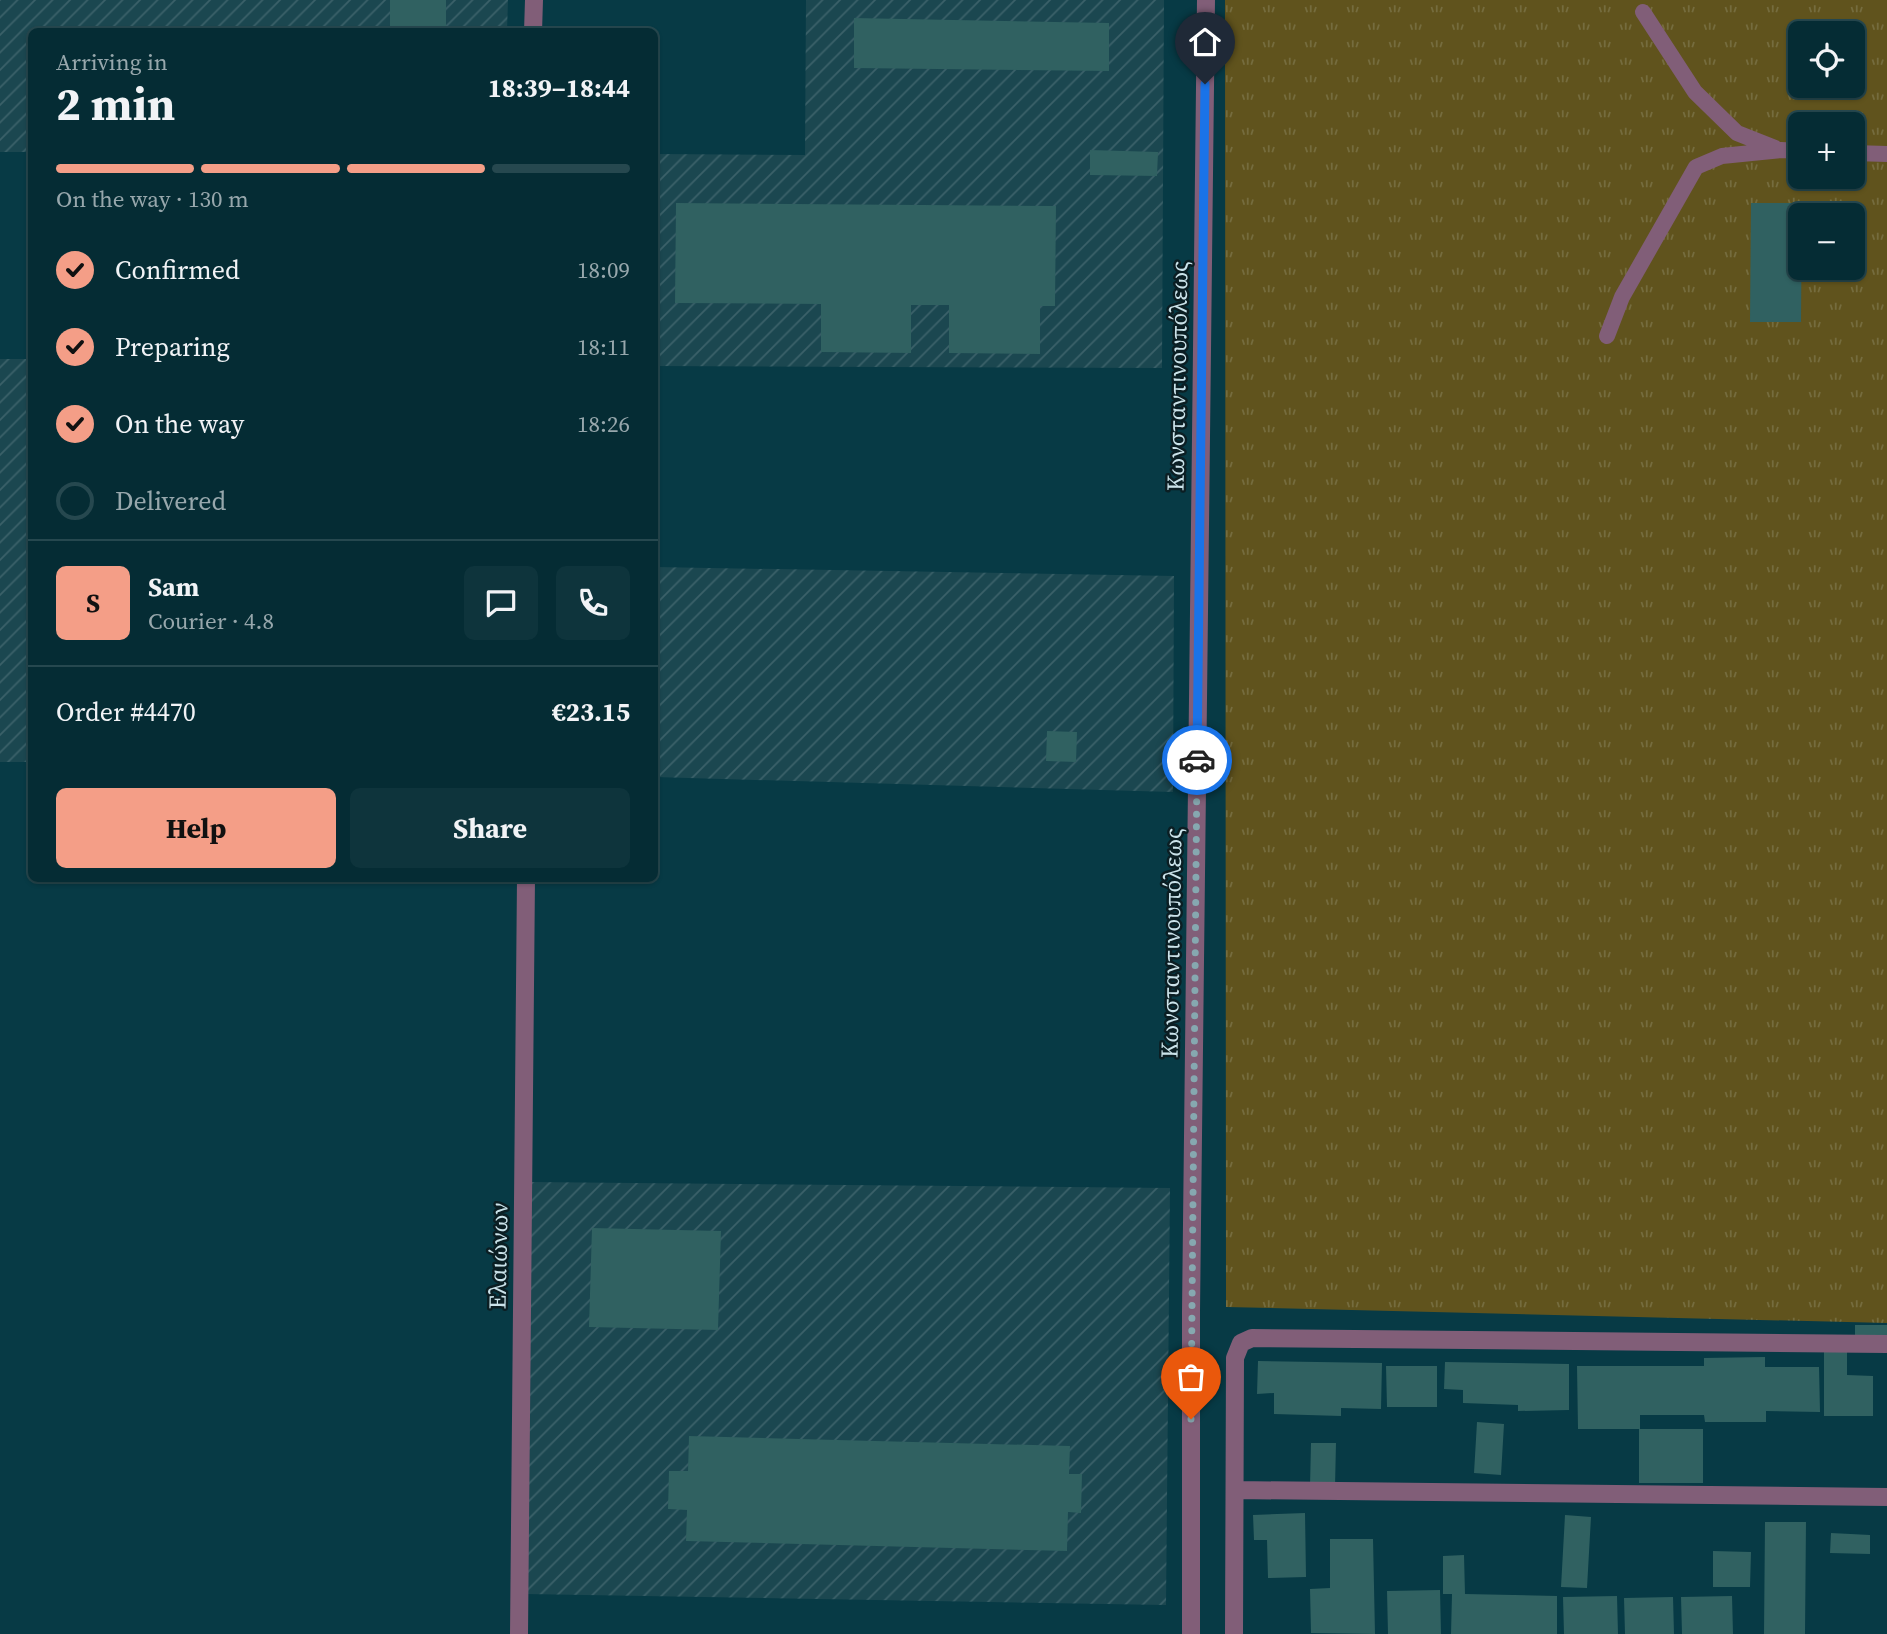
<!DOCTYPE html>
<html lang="en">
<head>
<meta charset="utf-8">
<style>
	body { margin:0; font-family:"Source Serif 4",serif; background:#0e343c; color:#f1f3f6; height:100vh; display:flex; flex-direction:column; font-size:26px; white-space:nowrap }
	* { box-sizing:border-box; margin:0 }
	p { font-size:23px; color:#97a7ac }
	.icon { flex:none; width:38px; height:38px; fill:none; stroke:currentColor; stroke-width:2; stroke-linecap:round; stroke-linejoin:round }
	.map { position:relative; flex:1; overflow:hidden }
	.details { position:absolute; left:28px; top:28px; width:630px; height:854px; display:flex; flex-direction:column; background:#052c34; border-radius:10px; box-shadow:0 2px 5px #0004,0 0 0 2px #26484f }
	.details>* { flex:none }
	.fabs { position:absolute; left:1788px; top:21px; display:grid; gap:14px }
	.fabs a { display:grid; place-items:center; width:77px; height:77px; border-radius:10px; background:#052c34; box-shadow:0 2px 5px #0004,0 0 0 2px #26484f; font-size:35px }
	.pin { position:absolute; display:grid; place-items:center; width:60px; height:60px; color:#fff; margin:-72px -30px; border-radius:50% 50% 50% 0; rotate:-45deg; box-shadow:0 0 7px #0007 }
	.pin .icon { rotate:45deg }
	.courier { position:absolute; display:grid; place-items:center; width:70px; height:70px; margin:-35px; border:5px solid #1a73e8; border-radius:50%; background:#fff; color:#222; box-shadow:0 2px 9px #0007 }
	.summary em { font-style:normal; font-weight:700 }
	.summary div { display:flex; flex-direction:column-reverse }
	.summary { display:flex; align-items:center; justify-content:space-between; height:119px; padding:0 28px }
	h1 { font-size:46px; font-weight:700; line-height:52px }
	.bar { display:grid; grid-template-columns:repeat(4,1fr); gap:10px 7px; align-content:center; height:84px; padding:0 28px }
	.bar i { height:9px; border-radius:5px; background:#26484f }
	.bar .on { background:#f49e87 }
	.bar p { grid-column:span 4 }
	.line { display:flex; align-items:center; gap:18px; padding:0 28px; border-top:2px solid #26484f }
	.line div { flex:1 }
	.round { display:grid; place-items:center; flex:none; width:74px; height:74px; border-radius:10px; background:#0e343c }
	ol { padding:0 28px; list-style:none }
	li { display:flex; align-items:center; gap:21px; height:77px }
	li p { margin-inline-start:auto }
	li .icon { padding:7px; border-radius:50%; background:#f49e87; color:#111; stroke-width:4 }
	li:last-child { color:#97a7ac }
	li i { width:38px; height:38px; border:4px solid #26484f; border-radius:50% }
	.button { display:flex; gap:14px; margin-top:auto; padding:14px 28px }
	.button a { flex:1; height:80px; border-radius:10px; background:#f49e87; color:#111; font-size:28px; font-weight:700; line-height:80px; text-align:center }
	.button a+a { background:#0e343c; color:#f1f3f6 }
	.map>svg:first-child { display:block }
	.industrial { fill:url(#industrial-furrows) }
	.grass { fill:url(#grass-tufts); fill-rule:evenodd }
	.building { fill:#306161 }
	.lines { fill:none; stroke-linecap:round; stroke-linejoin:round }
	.lane { stroke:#815e78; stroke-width:16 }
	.street { stroke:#815e78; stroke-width:18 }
	.done { stroke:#86a8b0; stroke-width:7; stroke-dasharray:0 12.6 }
	.route { stroke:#1a73e8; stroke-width:9 }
	.labels { text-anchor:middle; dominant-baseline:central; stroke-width:5; stroke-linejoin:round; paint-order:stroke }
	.street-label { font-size:24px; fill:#cbe3ea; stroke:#0b1e23 }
</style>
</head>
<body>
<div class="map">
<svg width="1887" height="1634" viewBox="0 0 1887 1634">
	<defs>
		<pattern id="industrial-furrows" width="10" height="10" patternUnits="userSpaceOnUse" patternTransform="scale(1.75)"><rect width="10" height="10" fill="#1b4750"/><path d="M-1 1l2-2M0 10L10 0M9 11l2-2" fill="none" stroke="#3b6169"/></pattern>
		<pattern id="grass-tufts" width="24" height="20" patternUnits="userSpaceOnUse" patternTransform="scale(1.75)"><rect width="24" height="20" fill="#60531d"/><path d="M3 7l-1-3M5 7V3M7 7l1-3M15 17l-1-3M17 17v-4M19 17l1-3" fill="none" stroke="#756c3e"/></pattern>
	</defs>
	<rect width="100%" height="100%" fill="#073a45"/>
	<!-- industrial -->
	<path class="industrial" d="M0,0h508l-1,31 -475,1 -1,120h-31z
		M806,0h358l-2,368 -507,-2 -1,-212 151,1z
		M0,359h31v403h-31z
		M655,567l519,9 -1,216 -518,-15z
		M530,1182l640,6 -4,417 -640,-11z"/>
	<!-- grass -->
	<path class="grass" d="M1225,0h662v1323l-661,-16zM1801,33h52v53h-52zM1801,124h52v53h-52zM1801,215h52v53h-52z"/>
	<!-- building -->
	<path class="building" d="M390,0h56v32h-56z
		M854,18l255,5v48l-255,-3z
		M1090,150l68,2 -1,24 -67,-1z
		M676,203l380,3 -1,100h-15v48l-91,-1v-48h-38v48l-90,-1v-48l-146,-1z
		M1751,203h51l-1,119h-51z
		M1047,731l30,1 -1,30 -30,-1z
		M592,1228l129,3 -3,99 -129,-3z
		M1855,1325h32v17l-32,1z
		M1824,1345h23v30l26,1v40h-49z
		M1765,1357v10h54l1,45 -54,-1v11h-61l-1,-7h-64v14h63v54h-64v-54h-61l-1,-63h127v-8z
		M1258,1361l124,2 -1,46 -40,-1v8l-67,-2v-21l-17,1z
		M1445,1362l124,2v46l-51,1v-6l-55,-2v-13l-19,-1z
		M1386,1366h51v41h-50z
		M1477,1422l27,2 -3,51 -27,-2z
		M689,1436l381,10 -1,28h13l-1,39 -13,-1 -1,39 -381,-10 1,-31 -19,-1 1,-38h19z
		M1311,1443h25l-1,44 -25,-1z
		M1305,1513l1,64 -38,1 -1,-38h-13l-1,-25z
		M1565,1515l26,2 -4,71 -26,-1z
		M1765,1522h41l-1,112h-41z
		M1831,1533l39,2v19l-40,-1z
		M1330,1539h43l2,95 -64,-1 -1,-44 20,-1z
		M1713,1551l38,1 -1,35h-37z
		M1464,1555l1,39 92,2v38h-106l1,-40h-9v-38z
		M1440,1590l1,44h-53l-1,-43z
		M1617,1596l1,38h-54l-1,-37z
		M1732,1596l1,38h-51l-1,-37z
		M1673,1597l1,37h-49l-1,-36z"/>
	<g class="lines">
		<!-- lane -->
		<path class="lane" d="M1643,12l52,80 42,41 38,15
			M1853,153l34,1
			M1607,336l15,-39 74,-130 26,-11 59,-6 20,1"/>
		<!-- street -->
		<path class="street" d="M533,32l1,-32
			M1236,1490l651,7
			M519,1634l7,-756
			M1191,1634v-323l15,-1311
			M1234,1634l1,-276 6,-15 11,-5 635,6"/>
	</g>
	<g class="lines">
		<!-- done -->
		<path class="done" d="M1191,1419l6,-659"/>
		<!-- route -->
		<path class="route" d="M1197,760l8,-676"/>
	</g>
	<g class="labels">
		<!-- street labels -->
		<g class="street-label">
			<text transform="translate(1177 376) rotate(-89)">Κωνσταντινουπόλεως</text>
			<text transform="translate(1171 943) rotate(-89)">Κωνσταντινουπόλεως</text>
			<text transform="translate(498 1256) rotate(-89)">Ελαιώνων</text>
		</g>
	</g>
</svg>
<div class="fabs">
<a><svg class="icon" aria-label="locate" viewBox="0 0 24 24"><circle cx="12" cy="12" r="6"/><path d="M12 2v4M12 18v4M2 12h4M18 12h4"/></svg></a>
<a>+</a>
<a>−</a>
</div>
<div class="pin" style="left:1191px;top:1419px;background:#ea580c"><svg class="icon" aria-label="bag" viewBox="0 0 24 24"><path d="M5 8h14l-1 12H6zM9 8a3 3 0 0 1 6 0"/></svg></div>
<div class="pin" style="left:1205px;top:84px;background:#1f2937"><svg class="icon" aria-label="home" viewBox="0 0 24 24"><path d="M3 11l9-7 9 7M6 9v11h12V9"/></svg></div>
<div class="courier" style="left:1197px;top:760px"><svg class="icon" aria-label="car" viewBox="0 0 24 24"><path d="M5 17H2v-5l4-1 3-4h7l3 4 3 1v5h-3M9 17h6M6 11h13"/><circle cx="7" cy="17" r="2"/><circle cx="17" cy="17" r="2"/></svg></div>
<section class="details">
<div class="summary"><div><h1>2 min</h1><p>Arriving in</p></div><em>18:39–18:44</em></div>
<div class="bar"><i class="on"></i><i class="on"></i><i class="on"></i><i></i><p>On the way · 130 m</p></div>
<ol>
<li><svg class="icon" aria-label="check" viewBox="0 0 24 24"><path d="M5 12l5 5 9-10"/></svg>Confirmed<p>18:09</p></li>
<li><svg class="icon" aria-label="check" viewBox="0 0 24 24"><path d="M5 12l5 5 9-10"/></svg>Preparing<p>18:11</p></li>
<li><svg class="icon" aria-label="check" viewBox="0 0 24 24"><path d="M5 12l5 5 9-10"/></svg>On the way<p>18:26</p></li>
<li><i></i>Delivered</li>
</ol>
<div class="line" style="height:126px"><b class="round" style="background:#f49e87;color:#111">S</b><div><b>Sam</b><p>Courier · 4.8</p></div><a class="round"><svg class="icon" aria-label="chat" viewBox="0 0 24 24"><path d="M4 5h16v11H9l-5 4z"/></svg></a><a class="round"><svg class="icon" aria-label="phone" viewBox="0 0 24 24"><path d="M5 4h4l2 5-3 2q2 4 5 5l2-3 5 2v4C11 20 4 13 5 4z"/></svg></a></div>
<div class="line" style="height:91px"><div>Order #4470</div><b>€23.15</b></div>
<div class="button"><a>Help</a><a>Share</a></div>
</section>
</div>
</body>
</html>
